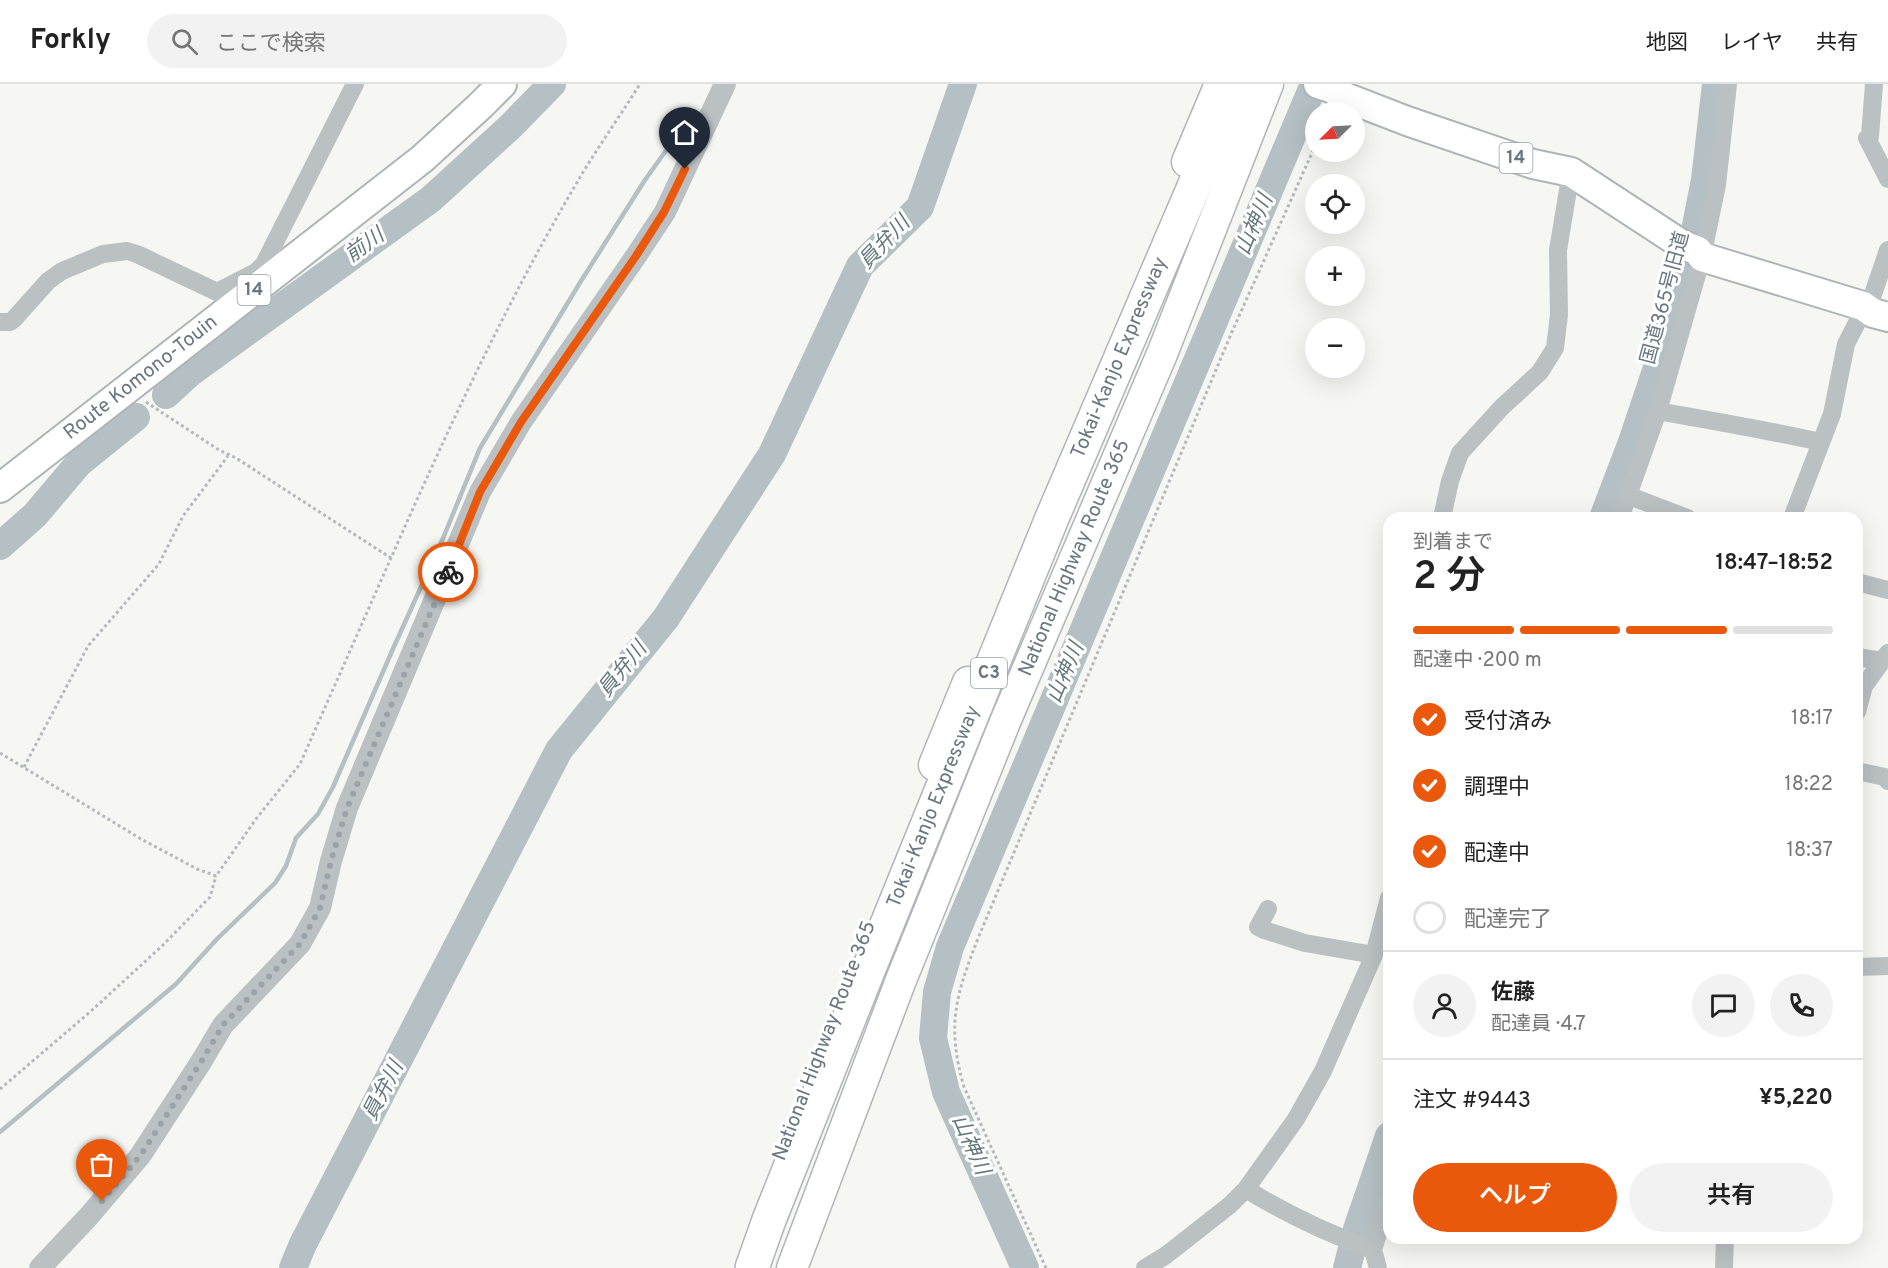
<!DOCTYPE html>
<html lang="ja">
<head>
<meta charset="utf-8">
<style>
	body { margin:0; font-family:Overpass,"Noto Sans JP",sans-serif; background:#f2f2f2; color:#222; height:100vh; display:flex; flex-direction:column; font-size:22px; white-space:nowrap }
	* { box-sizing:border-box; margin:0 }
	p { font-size:20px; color:#767676 }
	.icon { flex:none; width:33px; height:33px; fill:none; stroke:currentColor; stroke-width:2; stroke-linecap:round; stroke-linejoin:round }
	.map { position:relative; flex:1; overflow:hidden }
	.details { position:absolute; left:1383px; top:428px; width:480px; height:732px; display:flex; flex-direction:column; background:#fff; border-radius:18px; box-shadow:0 6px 24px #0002 }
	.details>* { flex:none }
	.needle { width:39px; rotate:246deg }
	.controls { position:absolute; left:1305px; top:18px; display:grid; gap:12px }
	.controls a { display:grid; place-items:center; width:60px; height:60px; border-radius:50%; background:#fff; box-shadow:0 6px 24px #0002; font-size:30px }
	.pin { position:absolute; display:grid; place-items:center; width:51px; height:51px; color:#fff; margin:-62px -26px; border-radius:50% 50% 50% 0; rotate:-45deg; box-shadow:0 0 6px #0007 }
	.pin .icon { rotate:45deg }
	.courier { position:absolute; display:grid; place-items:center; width:60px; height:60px; margin:-30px; border:4px solid #ea580c; border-radius:50%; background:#fff; color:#222; box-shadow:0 2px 8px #0007 }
	.summary em { font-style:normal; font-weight:600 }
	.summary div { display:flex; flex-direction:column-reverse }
	.summary { display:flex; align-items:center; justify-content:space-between; height:102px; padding:0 30px }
	h1 { font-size:39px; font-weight:600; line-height:45px }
	.bar { display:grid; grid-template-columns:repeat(4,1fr); gap:9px 6px; align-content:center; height:72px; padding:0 30px }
	.bar i { height:8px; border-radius:4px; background:#e0e0e0 }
	.bar .current { background:#ea580c }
	.bar p { grid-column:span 4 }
	.line { display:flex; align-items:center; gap:15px; padding:0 30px; border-top:2px solid #e0e0e0 }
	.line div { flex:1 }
	.round { display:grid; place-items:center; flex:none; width:63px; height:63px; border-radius:32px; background:#f2f2f2 }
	ol { padding:0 30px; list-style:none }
	li { display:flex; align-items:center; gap:18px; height:66px }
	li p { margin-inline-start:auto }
	li .icon { padding:6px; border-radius:50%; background:#ea580c; color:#fff; stroke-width:4 }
	li:last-child { color:#767676 }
	li i { width:33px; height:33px; border:3px solid #e0e0e0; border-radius:50% }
	.primary-button { display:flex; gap:12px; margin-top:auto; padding:12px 30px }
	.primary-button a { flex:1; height:69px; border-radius:36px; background:#ea580c; color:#fff; font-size:24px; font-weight:600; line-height:69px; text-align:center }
	.primary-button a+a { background:#f2f2f2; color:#222 }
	header { display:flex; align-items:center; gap:36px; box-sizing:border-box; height:84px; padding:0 30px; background:#fff; border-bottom:2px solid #e0e0e0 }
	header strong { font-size:28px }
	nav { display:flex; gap:33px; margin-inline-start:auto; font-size:21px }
	.search { width:420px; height:54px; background:#f2f2f2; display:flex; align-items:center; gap:15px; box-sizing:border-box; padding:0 21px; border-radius:33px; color:#767676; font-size:22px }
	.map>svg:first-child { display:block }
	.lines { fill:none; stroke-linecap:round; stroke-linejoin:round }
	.stream { stroke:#b4c0c3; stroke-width:4.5 }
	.river { stroke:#b4c0c3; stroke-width:28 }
	.primary-casing { stroke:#afb4b7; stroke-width:32 }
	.trunk-casing { stroke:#b1b5b8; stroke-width:33 }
	.motorway-casing { stroke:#b1b5b8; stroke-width:36 }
	.path { stroke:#b6b9bc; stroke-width:3; stroke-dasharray:3 3; stroke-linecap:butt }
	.minor { stroke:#bbc0c3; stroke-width:18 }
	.tertiary { stroke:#bbc0c3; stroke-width:22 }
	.primary { stroke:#fff; stroke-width:28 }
	.trunk { stroke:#fff; stroke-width:30 }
	.motorway { stroke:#fff; stroke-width:33 }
	.done { stroke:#9aa3a9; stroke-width:6; stroke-dasharray:0 10.8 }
	.route { stroke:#ea580c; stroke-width:8 }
	.labels { text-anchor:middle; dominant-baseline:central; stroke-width:6; stroke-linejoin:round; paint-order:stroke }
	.shield { fill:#fff; stroke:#95a0a7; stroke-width:1.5 }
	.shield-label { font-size:18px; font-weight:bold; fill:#687781 }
	.street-label { font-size:20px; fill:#687781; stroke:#fff }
	.water-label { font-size:21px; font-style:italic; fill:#64777d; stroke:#fff }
</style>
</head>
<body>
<header>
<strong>Forkly</strong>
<div class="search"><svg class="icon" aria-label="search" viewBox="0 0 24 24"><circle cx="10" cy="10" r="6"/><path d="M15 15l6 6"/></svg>ここで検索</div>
<nav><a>地図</a><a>レイヤ</a><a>共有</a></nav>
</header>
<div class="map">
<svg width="1888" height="1184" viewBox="0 0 1888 1184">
	<rect width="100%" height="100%" fill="#f6f6f3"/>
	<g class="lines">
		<!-- stream -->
		<path class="stream" d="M0,1048l176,-148 41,-45 58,-56 11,-17 10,-28 22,-24 15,-27 59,-136 52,-115 36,-88 101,-167 64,-101 37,-52"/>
		<!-- river -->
		<path class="river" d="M166,311l24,-22 241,-174 80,-73 41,-42
			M1603,434l29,-76 32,-95 25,-86 16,-81 11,-96
			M0,462l35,-31 44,-52 57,-46
			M293,1184l10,-24 256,-494 107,-132 106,-164 88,-188 60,-59 43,-123
			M1025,1184l-79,-176 -13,-54 4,-46 13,-45 364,-863
			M1347,1184l10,-39 32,-93"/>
		<defs>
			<path id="primary" d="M1318,0l13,4 14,9 62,24 126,43 38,8 110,72 17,7 4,6 161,49 10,7 15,4
				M0,404l422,-329 58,-53 22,-22"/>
			<path id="trunk" d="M1187,78l33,-78
				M934,681l34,-83
				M792,1184l109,-288 49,-121 55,-137 157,-368 106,-270"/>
			<path id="motorway" d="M752,1184l17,-48 101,-254 182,-448 186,-434"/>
		</defs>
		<!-- primary casing -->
		<use href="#primary" class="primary-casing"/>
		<!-- trunk casing -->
		<use href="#trunk" class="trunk-casing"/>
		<!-- motorway casing -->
		<use href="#motorway" class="motorway-casing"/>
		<!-- path -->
		<path class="path" d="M146,318l73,48 17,8 155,100c57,-129 116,-257 188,-379 19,-32 41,-63 61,-95
			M0,669l141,86 56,30 19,7 40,-57 44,-55 91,-206
			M24,683l64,-121 71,-82 24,-48 45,-60
			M0,1005l90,-77 72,-66 48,-49 6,-21
			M1046,1184l-82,-181c-18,-62 -8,-93 15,-151l252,-602 85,-190"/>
		<!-- minor -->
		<path class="minor" d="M1874,0l-4,52 -3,2 21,41
			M256,188l8,-8 91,-180
			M1868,225l20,-59
			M0,238h10l4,-3 34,-38 14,-10 41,-17 24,-3 10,3 80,38 39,-20 8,9
			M1658,327c55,10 109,19 163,31
			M1627,411l60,23
			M1442,434l8,-37 10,-28 42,-46 38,-35 15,-24 4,-33 -1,-65 13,-78
			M1620,434l38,-107 44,-154 15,-72 11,-101
			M1792,434l40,-104 14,-70 19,-37
			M1857,498l31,8
			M1857,573l25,4
			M1857,628l7,-26 24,-33
			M1857,687l28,6 3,4
			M1268,825l-10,18 6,3 41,13 69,12
			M1857,883l31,-1
			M1246,1105c40,25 83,45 127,61
			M1145,1184l20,-12 65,-51 16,-16 50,-70 27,-48 51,-116 15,-57
			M1378,1184l-5,-18 16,-51
			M1724,1184l1,-30"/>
		<!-- tertiary -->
		<path class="tertiary" d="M40,1184l49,-52 51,-60 61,-94 22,-37 77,-81 20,-36 11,-47 16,-53 133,-316 41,-70 115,-166 29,-44 60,-128"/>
		<!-- primary -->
		<use href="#primary" class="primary"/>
		<!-- trunk -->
		<use href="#trunk" class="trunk"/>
		<!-- motorway -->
		<use href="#motorway" class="motorway"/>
	</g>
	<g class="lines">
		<!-- done -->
		<path class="done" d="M102,1117l38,-45 61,-94 22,-37 77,-81 20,-36 11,-47 16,-53 101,-236"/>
		<!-- route -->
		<path class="route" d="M448,488l32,-80 41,-70 115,-166 28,-44 21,-43"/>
	</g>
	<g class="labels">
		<!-- shield labels -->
		<g class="shield">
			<rect x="1499.5" y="59" width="33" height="30" rx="4.5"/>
			<rect x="237.5" y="191" width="33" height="30" rx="4.5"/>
			<rect x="971" y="574" width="36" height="30" rx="4.5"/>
		</g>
		<g class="shield-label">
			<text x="1516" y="74">14</text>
			<text x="254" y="206">14</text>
			<text x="989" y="589">C3</text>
		</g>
		<!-- street labels -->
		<g class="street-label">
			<text transform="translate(1666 214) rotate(-75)">国道365号旧道</text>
			<text transform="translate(1120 274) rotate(-67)">Tokai-Kanjo Expressway</text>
			<text transform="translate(141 294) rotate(-38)">Route Komono-Touin</text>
			<text transform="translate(1075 474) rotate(-67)">National Highway Route 365</text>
			<text transform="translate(934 723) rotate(-68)">Tokai-Kanjo Expressway</text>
			<text transform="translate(825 957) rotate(-69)">National Highway Route 365</text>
		</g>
		<!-- water labels -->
		<g class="water-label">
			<text transform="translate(1255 141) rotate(-67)">山神川</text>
			<text transform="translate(885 159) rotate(-47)">員弁川</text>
			<text transform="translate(365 162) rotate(-36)">前川</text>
			<text transform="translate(623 586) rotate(-51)">員弁川</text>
			<text transform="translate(1066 589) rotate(-67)">山神川</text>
			<text transform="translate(384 1007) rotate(-63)">員弁川</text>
			<text transform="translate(970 1061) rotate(66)">山神川</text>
		</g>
	</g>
</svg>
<div class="controls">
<a><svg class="needle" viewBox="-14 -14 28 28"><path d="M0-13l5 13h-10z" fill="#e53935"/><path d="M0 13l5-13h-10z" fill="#767676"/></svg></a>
<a><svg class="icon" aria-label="locate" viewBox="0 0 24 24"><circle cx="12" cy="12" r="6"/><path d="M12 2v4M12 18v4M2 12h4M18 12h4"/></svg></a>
<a>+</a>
<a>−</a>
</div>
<div class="pin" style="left:102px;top:1117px;background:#ea580c"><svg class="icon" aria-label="bag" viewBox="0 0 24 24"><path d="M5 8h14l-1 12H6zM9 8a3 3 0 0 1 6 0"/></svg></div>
<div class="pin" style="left:685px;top:85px;background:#1f2937"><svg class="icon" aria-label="home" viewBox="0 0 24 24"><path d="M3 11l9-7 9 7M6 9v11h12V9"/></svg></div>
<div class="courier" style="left:448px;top:488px"><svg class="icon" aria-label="bike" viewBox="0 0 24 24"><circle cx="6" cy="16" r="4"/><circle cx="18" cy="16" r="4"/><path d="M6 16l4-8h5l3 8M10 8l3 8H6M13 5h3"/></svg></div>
<section class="details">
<div class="summary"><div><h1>2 分</h1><p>到着まで</p></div><em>18:47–18:52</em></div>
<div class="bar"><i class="current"></i><i class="current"></i><i class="current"></i><i></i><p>配達中 · 200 m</p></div>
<ol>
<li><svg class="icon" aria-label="check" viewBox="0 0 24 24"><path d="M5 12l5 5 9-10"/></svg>受付済み<p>18:17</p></li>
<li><svg class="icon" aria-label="check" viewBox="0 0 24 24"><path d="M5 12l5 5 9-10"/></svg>調理中<p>18:22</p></li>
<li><svg class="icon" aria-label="check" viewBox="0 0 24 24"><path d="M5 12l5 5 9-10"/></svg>配達中<p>18:37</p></li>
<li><i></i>配達完了</li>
</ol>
<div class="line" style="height:108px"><a class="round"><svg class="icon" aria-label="person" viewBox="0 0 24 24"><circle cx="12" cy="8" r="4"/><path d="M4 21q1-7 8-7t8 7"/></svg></a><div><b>佐藤</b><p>配達員 · 4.7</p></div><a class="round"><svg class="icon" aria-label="chat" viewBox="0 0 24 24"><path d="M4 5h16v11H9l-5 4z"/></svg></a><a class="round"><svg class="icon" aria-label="phone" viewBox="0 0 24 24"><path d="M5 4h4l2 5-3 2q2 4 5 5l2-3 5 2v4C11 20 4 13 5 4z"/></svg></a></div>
<div class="line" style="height:78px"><div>注文 #9443</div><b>¥5,220</b></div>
<div class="primary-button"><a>ヘルプ</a><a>共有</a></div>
</section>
</div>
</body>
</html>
